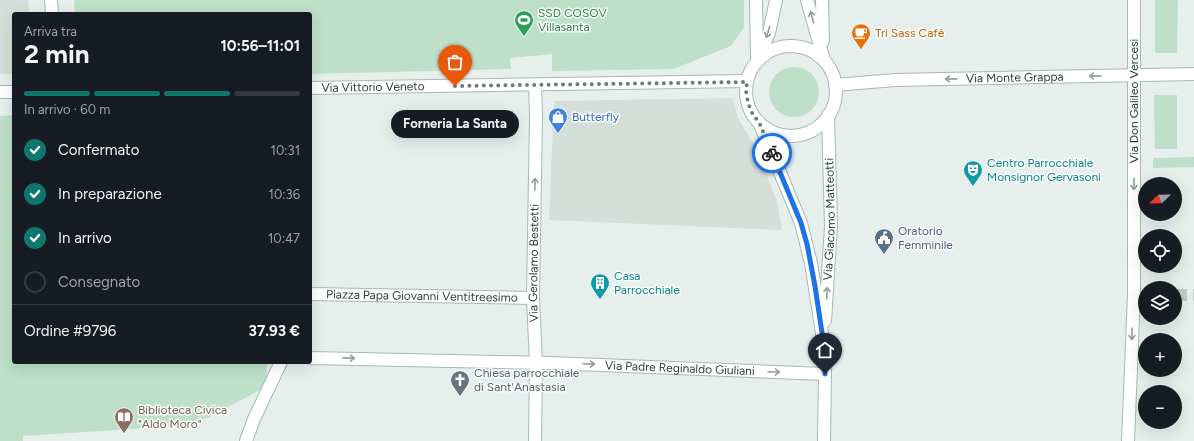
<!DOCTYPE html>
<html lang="it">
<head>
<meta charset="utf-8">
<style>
	body { margin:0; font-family:Figtree,sans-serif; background:#242831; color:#f1f3f6; height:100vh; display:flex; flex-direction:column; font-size:15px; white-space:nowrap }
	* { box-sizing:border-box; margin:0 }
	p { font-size:13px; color:#9ea1a6 }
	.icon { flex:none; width:22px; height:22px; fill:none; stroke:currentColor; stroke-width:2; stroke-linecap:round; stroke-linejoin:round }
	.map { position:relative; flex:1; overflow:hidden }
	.details { position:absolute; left:12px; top:12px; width:300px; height:352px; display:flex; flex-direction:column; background:#171b24; border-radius:4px; box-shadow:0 4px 16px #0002 }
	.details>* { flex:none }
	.needle { width:26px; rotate:248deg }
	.controls { position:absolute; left:1138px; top:177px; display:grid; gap:8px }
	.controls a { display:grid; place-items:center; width:44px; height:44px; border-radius:50%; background:#171b24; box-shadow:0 4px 16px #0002; font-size:20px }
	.pin { position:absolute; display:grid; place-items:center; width:34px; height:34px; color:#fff; margin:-41px -17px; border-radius:50% 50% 50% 0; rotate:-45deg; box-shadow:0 0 4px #0007 }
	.pin .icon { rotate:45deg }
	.courier { position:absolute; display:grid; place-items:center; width:40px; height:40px; margin:-20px; border:3px solid #1a73e8; border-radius:50%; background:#fff; color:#222; box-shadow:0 1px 5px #0007 }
	.bubble { position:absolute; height:28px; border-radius:14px; background:#171b24; box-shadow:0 4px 16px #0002; font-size:13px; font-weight:700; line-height:28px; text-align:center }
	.headline em { font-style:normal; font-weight:700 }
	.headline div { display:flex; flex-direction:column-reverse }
	.headline { display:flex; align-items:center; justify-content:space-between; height:68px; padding:0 12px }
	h1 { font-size:26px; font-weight:700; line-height:30px }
	.bar { display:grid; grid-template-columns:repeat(4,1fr); gap:6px 4px; align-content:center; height:48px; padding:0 12px }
	.bar i { height:5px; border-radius:3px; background:#363941 }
	.bar .active { background:#0f766e }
	.bar p { grid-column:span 4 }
	.line { display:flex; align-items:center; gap:10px; padding:0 12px; border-top:1px solid #363941 }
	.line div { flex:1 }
	ol { padding:0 12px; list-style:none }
	li { display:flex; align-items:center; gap:12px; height:44px }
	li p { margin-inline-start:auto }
	li .icon { padding:4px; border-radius:50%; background:#0f766e; color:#fff; stroke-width:4 }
	li:last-child { color:#9ea1a6 }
	li i { width:22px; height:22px; border:2px solid #363941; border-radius:50% }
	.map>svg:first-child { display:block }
	.built { fill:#d4dfda }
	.green { fill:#bfe0c8 }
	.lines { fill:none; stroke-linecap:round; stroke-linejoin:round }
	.minor-tunnel { stroke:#bfccc8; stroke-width:12; stroke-dasharray:12 6; stroke-linecap:butt }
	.minor-casing { stroke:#a8b8b2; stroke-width:14 }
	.minor { stroke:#fff; stroke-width:12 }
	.oneway { stroke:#92a09c }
	.done { stroke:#687f78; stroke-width:4; stroke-dasharray:0 7.2 }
	.route { stroke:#1a73e8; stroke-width:5 }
	.labels { text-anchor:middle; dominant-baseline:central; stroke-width:3; stroke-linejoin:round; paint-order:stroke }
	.leisure-label { font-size:12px; fill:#27864d; stroke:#f7fbf9; text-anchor:start }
	.food-label { font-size:12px; fill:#c56008; stroke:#f7fbf9; text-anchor:start }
	.street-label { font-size:12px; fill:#24423a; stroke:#f7fbf9 }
	.shop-label { font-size:12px; fill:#366cbe; stroke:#f7fbf9; text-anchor:start }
	.culture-label { font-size:12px; fill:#0d838f; stroke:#f7fbf9; text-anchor:start }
	.service-label { font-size:12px; fill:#4e5e75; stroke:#f7fbf9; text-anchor:start }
	.worship-label { font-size:12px; fill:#5b616d; stroke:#f7fbf9; text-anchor:start }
	.education-label { font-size:12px; fill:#785e54; stroke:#f7fbf9; text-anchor:start }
</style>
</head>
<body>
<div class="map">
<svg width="1194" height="441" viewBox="0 0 1194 441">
	<rect width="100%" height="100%" fill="#e6efeb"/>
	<!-- built -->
	<path class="built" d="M0,0h28l1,14h-15v60h-14z
		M733,98l5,20 16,27 23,56 5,29 -233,-10 5,-119z"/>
	<!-- green -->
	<path class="green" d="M74,0h670v27l-13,19 -58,23 -121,2v-17l-42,4 1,11 -201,5v-60h-235z
		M1155,0h23l-1,53h-22z
		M769 92a25 25 0 1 1 50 0a25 25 0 1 1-50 0Z
		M1154,95h23v54h-22z
		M14,115v247h253l-1,25 -72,38 -171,11v5h-23v-325z
		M1194,157v10l-41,1v-10z"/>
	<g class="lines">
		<!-- minor-tunnel -->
		<path class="minor-tunnel" d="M1175,295h19"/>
		<defs>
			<g id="minor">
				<path d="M51,0l1,14"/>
				<path d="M756,0l1,56"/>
				<path d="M807,0l17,60"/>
				<path d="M822,0l1,41"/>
				<circle cx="791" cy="91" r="45"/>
				<path d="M757,61l12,-28 7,-33"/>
				<path id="s1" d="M835,85l60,-5 299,-6"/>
				<path id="s2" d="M310,88l437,-7"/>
				<path d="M0,92h14"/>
				<path d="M759,122l42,101 10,40 13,83 1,28 -1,67"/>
				<path id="s3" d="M310,294l223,4"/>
				<path id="s4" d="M825,321l6,-95 -3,-111"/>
				<path id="s5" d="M310,358l240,5 275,11"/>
				<path d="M246,441l8,-22 27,-57"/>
				<path id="s6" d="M535,441l1,-78 -3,-65 3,-183 -1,-30"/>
				<path d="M1128,441l6,-146v-295"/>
			</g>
		</defs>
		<!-- minor casing -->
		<use href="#minor" class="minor-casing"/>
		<!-- minor -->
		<use href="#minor" class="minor"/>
	</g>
	<!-- one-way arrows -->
	<defs><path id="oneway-shaft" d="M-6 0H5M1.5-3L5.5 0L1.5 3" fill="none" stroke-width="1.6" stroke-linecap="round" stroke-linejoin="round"/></defs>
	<g class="oneway">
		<use href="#oneway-shaft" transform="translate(812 17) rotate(-105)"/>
		<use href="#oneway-shaft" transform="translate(768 32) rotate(106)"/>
		<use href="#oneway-shaft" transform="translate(1095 76) rotate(179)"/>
		<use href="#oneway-shaft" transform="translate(951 79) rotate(179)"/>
		<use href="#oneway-shaft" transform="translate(535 184) rotate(-89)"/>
		<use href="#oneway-shaft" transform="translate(1134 184) rotate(90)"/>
		<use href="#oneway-shaft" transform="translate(827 293) rotate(-87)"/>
		<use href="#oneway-shaft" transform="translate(1132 334) rotate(92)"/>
		<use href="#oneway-shaft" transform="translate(349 358) rotate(1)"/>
		<use href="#oneway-shaft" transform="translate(589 364) rotate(2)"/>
		<use href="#oneway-shaft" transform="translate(774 372) rotate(2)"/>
	</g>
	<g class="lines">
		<!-- done -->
		<path class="done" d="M455,86l292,-4 -1,9 2,12 5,12 6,7 13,31"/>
		<!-- route -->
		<path class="route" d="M772,153l29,70 6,21 8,42 9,60 1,28"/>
	</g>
	<!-- icons -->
	<defs>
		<symbol id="stadium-pin" viewBox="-11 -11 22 30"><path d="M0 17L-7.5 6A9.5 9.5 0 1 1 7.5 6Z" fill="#2e9e5b" stroke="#f7fbf9"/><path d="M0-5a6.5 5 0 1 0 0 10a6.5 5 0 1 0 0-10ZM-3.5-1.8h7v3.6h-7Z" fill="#fff"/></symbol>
		<symbol id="cafe-pin" viewBox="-11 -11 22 30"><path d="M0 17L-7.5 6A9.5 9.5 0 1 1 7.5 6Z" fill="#e8710a" stroke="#f7fbf9"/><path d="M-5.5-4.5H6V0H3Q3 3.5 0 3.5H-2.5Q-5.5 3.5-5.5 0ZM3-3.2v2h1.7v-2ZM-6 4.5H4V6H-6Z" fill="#fff"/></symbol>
		<symbol id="shop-pin" viewBox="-11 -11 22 30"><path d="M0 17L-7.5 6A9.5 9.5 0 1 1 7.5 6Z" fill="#3f7fe0" stroke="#f7fbf9"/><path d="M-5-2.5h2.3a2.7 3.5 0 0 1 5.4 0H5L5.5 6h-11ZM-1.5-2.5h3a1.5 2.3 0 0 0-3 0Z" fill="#fff"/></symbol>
		<symbol id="theatre-pin" viewBox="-11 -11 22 30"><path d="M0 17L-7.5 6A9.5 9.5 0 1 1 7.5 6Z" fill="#0f9aa8" stroke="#f7fbf9"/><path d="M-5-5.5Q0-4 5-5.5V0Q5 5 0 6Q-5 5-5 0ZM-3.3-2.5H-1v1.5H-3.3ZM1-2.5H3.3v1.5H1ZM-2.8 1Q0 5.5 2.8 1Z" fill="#fff"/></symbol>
		<symbol id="civic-pin" viewBox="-11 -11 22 30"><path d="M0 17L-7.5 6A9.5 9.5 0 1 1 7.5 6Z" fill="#5c6f8a" stroke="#f7fbf9"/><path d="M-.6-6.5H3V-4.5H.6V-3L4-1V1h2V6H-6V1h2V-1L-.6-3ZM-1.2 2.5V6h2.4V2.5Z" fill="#fff"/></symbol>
		<symbol id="building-pin" viewBox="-11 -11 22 30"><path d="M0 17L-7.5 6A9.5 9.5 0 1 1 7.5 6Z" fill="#0f9aa8" stroke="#f7fbf9"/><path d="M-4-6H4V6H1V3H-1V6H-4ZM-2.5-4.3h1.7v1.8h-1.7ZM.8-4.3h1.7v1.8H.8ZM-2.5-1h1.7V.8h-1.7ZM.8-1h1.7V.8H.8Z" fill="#fff"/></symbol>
		<symbol id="church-pin" viewBox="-11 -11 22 30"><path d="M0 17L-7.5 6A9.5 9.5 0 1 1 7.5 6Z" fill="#6b7280" stroke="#f7fbf9"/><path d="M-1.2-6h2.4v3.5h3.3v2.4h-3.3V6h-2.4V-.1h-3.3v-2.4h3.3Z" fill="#fff"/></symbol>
		<symbol id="library-pin" viewBox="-11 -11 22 30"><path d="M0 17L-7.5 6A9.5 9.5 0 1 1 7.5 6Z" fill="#8d6e63" stroke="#f7fbf9"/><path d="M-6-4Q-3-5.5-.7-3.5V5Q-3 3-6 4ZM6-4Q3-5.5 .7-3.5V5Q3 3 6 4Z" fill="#fff"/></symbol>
	</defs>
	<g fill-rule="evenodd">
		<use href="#stadium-pin" x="513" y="9" width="22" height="30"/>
		<use href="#cafe-pin" x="850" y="22" width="22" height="30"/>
		<use href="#shop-pin" x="547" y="106" width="22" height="30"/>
		<use href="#theatre-pin" x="962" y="159" width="22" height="30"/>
		<use href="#civic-pin" x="873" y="227" width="22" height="30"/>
		<use href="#building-pin" x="589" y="272" width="22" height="30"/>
		<use href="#church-pin" x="449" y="369" width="22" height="30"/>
		<use href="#library-pin" x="113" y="406" width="22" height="30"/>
	</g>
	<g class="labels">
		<!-- leisure labels -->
		<g class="leisure-label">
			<text x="538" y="13">SSD COSOV<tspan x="538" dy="14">Villasanta</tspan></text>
		</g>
		<!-- food labels -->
		<g class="food-label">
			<text x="875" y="33">Tri Sass Cafè</text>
		</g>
		<!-- street labels -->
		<g class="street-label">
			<text stroke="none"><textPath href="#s1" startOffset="180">Via Monte Grappa</textPath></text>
			<text stroke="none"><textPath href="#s2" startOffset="63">Via Vittorio Veneto</textPath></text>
			<text transform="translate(1134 101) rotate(-90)">Via Don Galileo Vercesi</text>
			<text stroke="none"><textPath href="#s4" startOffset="102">Via Giacomo Matteotti</textPath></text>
			<text stroke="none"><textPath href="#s6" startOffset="178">Via Gerolamo Bestetti</textPath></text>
			<text stroke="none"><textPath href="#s3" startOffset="112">Piazza Papa Giovanni Ventitreesimo</textPath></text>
			<text stroke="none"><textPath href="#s5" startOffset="370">Via Padre Reginaldo Giuliani</textPath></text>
		</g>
		<!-- shop labels -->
		<g class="shop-label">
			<text x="572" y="117">Butterfly</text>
		</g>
		<!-- culture labels -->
		<g class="culture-label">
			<text x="987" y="163">Centro Parrocchiale<tspan x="987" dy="14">Monsignor Gervasoni</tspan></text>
			<text x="614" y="276">Casa<tspan x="614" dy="14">Parrocchiale</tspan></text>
		</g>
		<!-- service labels -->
		<g class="service-label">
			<text x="898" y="231">Oratorio<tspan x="898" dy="14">Femminile</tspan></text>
		</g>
		<!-- worship labels -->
		<g class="worship-label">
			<text x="474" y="373">Chiesa parrocchiale<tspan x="474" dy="14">di Sant'Anastasia</tspan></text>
		</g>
		<!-- education labels -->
		<g class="education-label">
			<text x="138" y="410">Biblioteca Civica<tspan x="138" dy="14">"Aldo Moro"</tspan></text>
		</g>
	</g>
</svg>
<div class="controls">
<a><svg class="needle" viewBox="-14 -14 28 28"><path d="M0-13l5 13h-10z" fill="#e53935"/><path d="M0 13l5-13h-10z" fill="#9ea1a6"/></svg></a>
<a><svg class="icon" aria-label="locate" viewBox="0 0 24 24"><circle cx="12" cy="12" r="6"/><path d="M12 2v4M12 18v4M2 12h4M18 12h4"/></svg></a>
<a><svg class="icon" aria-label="layers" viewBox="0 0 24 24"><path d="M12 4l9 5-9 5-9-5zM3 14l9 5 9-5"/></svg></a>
<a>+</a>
<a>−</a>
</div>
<div class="pin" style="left:455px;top:86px;background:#ea580c"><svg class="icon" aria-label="bag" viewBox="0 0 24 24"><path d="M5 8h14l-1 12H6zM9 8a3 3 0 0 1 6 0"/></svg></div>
<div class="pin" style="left:825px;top:374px;background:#1f2937"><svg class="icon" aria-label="home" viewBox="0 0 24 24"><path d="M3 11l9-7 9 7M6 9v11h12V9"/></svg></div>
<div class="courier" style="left:772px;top:153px"><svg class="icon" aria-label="bike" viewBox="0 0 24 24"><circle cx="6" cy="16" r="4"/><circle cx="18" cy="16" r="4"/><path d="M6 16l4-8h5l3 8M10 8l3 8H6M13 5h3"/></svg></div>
<div class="bubble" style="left:391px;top:110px;width:128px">Forneria La Santa</div>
<section class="details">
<div class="headline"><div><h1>2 min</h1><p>Arriva tra</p></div><em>10:56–11:01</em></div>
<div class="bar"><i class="active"></i><i class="active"></i><i class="active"></i><i></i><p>In arrivo · 60 m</p></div>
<ol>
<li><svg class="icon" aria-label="check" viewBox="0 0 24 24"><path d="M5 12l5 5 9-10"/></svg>Confermato<p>10:31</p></li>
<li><svg class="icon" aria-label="check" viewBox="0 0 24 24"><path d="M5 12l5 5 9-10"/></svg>In preparazione<p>10:36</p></li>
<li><svg class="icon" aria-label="check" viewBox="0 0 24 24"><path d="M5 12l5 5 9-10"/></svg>In arrivo<p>10:47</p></li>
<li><i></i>Consegnato</li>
</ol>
<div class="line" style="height:52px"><div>Ordine #9796</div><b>37.93 €</b></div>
</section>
</div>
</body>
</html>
